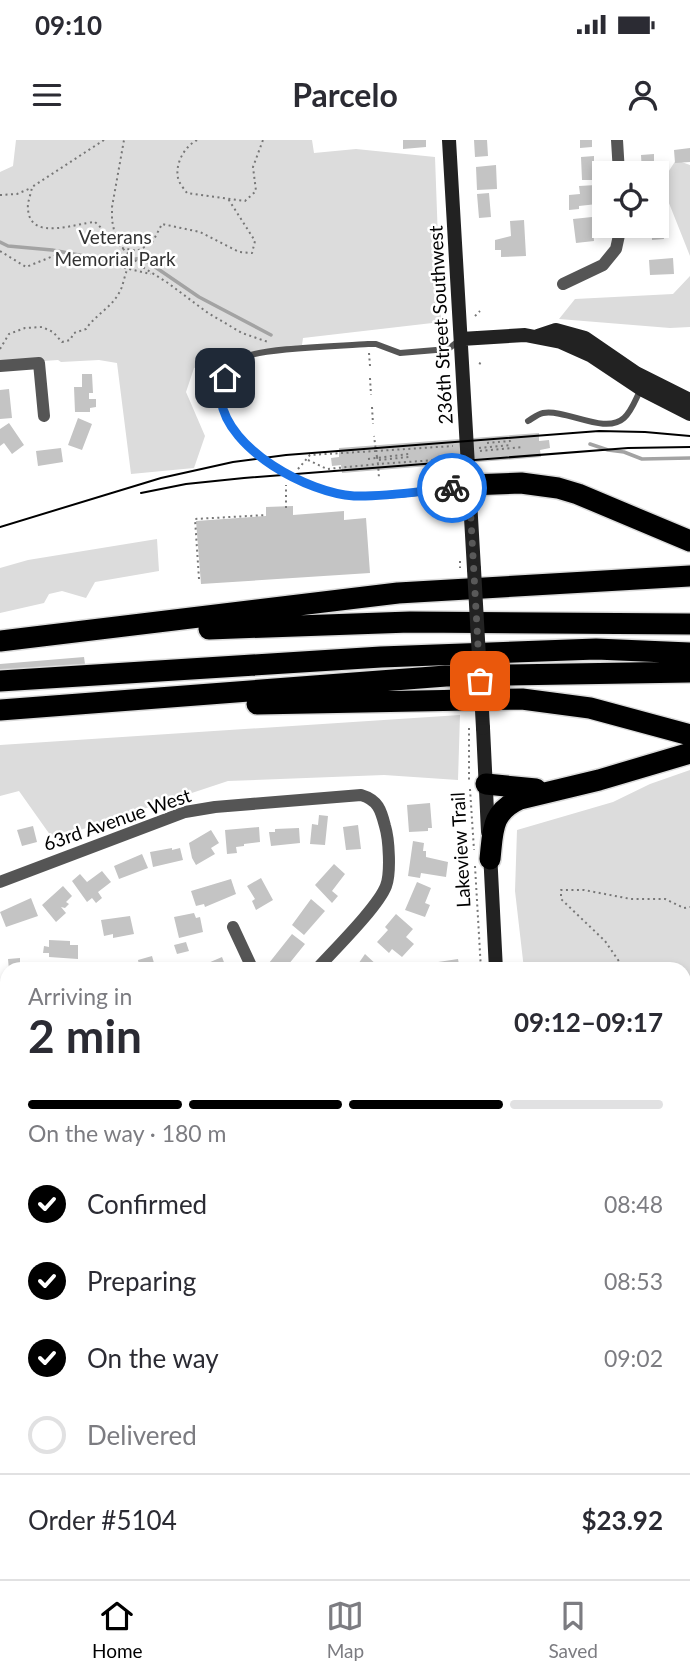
<!DOCTYPE html>
<html lang="en">
<head>
<meta charset="utf-8">
<style>
	body { margin:0; font-family:Lato,sans-serif; background:#f7f7f7; color:#2b2b33; height:100vh; display:flex; flex-direction:column; font-size:26px; white-space:nowrap }
	* { box-sizing:border-box; margin:0 }
	p { font-size:23px; color:#7c7c81 }
	.icon { flex:none; width:38px; height:38px; fill:none; stroke:currentColor; stroke-width:2; stroke-linecap:round; stroke-linejoin:round }
	.map { position:relative; flex:1; overflow:hidden }
	.sheet { position:absolute; left:0px; top:822px; width:691px; height:618px; display:flex; flex-direction:column; background:#fff; border-radius:21px 21px 0 0; box-shadow:0 4px 10px #0003 }
	.sheet>* { flex:none }
	.tools { position:absolute; left:592px; top:21px; display:grid; gap:14px }
	.tools a { display:grid; place-items:center; width:77px; height:77px; border-radius:0px; background:#fff; box-shadow:0 4px 10px #0003; font-size:35px }
	.pin { position:absolute; display:grid; place-items:center; width:60px; height:60px; color:#fff; margin:-30px; border-radius:14px; box-shadow:0 4px 10px #0006 }
	.courier { position:absolute; display:grid; place-items:center; width:70px; height:70px; margin:-35px; border:5px solid #1a73e8; border-radius:50%; background:#fff; color:#222; box-shadow:0 2px 9px #0007 }
	.head em { font-style:normal; font-weight:700 }
	.head div { display:flex; flex-direction:column-reverse }
	.head { display:flex; align-items:center; justify-content:space-between; height:119px; padding:0 28px }
	h1 { font-size:46px; font-weight:700; line-height:52px }
	.bar { display:grid; grid-template-columns:repeat(4,1fr); gap:10px 7px; align-content:center; height:84px; padding:0 28px }
	.bar i { height:9px; border-radius:5px; background:#e1e1e2 }
	.bar .current { background:#000 }
	.bar p { grid-column:span 4 }
	.line { display:flex; align-items:center; gap:18px; padding:0 28px; border-top:2px solid #e1e1e2 }
	.line div { flex:1 }
	ol { padding:0 28px; list-style:none }
	li { display:flex; align-items:center; gap:21px; height:77px }
	li p { margin-inline-start:auto }
	li .icon { padding:7px; border-radius:50%; background:#000; color:#fff; stroke-width:4 }
	li:last-child { color:#7c7c81 }
	li i { width:38px; height:38px; border:4px solid #e1e1e2; border-radius:50% }
	.status { display:flex; justify-content:space-between; align-items:center; height:49px; padding:0 35px; background:#fff; direction:ltr }
	.status svg { height:19px; fill:currentColor }
	header { display:flex; justify-content:space-between; align-items:center; height:91px; padding:0 28px; background:#fff; font-size:32px; font-weight:700 }
	.tab-bar { display:flex; justify-content:space-around; align-items:center; height:98px; border-top:2px solid #e1e1e2; background:#fff; font-size:19px; color:#7c7c81 }
	.tab-bar a { display:grid; justify-items:center; gap:4px }
	.tab-bar .current { color:#000 }
	.map>svg:first-child { display:block }
	.green { fill:#dcdcdc }
	.lines { fill:none; stroke-linecap:round; stroke-linejoin:round }
	.stream { stroke:#a3a3a3; stroke-width:3.5 }
	.building { fill:#c4c4c4 }
	.highway-casing { stroke:#dbdbdb; stroke-width:24 }
	.path { stroke:#777; stroke-width:2; stroke-dasharray:2 3.5; stroke-linecap:butt }
	.lane { stroke:#555; stroke-width:6 }
	.street { stroke:#555; stroke-width:12 }
	.secondary { stroke:#222; stroke-width:14 }
	.highway { stroke:#000; stroke-width:21 }
	.tram { stroke:#000; stroke-width:2 }
	.secondary-bridge { stroke:#222; stroke-width:14 }
	.done { stroke:#595959; stroke-width:7; stroke-dasharray:0 12.6 }
	.route { stroke:#1a73e8; stroke-width:9 }
	.labels { text-anchor:middle; dominant-baseline:central; stroke-width:5; stroke-linejoin:round; paint-order:stroke }
	.park-label { font-size:19px; fill:#333; stroke:#fff }
	.street-label { font-size:19px; fill:#000; stroke:#fff }
</style>
</head>
<body>
<div class="status"><b>09:10</b><svg viewBox="0 0 49 12"><path d="M0 12V9h3v3zM5 12V6h3v6zM10 12V3h3v9zM15 12V0h3v12zM26 1h20v11H26zM47 4h2v5h-2z"/></svg></div>
<header><svg class="icon" aria-label="menu" viewBox="0 0 24 24"><path d="M4 6h16M4 12h16M4 18h16"/></svg>Parcelo<svg class="icon" aria-label="person" viewBox="0 0 24 24"><circle cx="12" cy="8" r="4"/><path d="M4 21q1-7 8-7t8 7"/></svg></header>
<div class="map">
<svg width="690" height="1439" viewBox="0 0 690 1439">
	<rect width="100%" height="100%" fill="#fff"/>
	<!-- green -->
	<path class="green" d="M16,0h296l2,13 42,-4 79,8 6,165 -138,16 -1,7 -72,10 -36,13 -8,24 19,44 -11,32 -63,6 -14,-111 -18,-3 -38,2 -3,-2 -58,4v-192l13,-6z
		M676,20l14,5v91l-29,-73z
		M690,136v51l-20,1 -111,-9 16,-20 98,-5z
		M157,399l2,32 -64,11 -9,16 -24,-7 -13,3 -5,9 -44,10v-45l28,-8z
		M460,575l-2,65 -74,-5 -156,6 -175,58 -34,-48 -19,5v-51z
		M690,630v809h-118v-6h112v-603l-160,-1 -9,-78 2,-61 96,-28 37,-18z"/>
	<g class="lines">
		<!-- stream -->
		<path class="stream" d="M0,102l8,4 44,4 65,12 25,-4 57,39 72,38
			M590,304l18,6 16,2 18,7 48,-1"/>
	</g>
	<!-- building -->
	<path class="building" d="M403,0h23v7l-23,2z
		M474,0h13l1,16 -13,1z
		M580,0h12v7l-12,1z
		M690,8v14l-15,1 -1,-13z
		M654,14v19h-12l-1,-18z
		M594,16v24h-12l-1,-23z
		M496,25l1,24 -20,1 -1,-23z
		M596,45l1,19 -18,2v3l-10,1v-15l11,-1 -1,-8z
		M489,53l2,24 -12,1 -2,-24z
		M656,71h6l2,28 -12,1v-10l-8,1v-5h12z
		M592,77l2,24 -18,2 -3,-24z
		M524,80l2,36 -25,1v-7h-6v-10l16,-4 -1,-15z
		M673,118l1,16 -24,1 -1,-15z
		M82,234h10l1,19h-4v6h7v8l-6,1v4h-15l-1,-25h8z
		M9,249l3,29 -12,1v-29z
		M78,278l14,6 -10,26 -14,-5z
		M9,283l15,22 -12,9 -8,-11 -4,3v-17z
		M539,293v8l10,-1 1,8 -10,2 1,7 -199,16 -1,-8 -9,1 -1,-8 8,-1v-9z
		M61,308l2,14 -25,4 -2,-15z
		M293,366v9l51,-4v9l22,-2 4,55 -169,11 -5,-63 70,-5v-9z
		M84,517l1,7 -85,6v-6z
		M430,663l2,25h-4v3l-19,1 -2,-27z
		M319,675l9,1 -3,29 -15,-1 2,-20 6,1z
		M358,685l3,24 -15,1 -3,-23z
		M33,686l4,16 -15,4 -5,-16z
		M259,687l1,15 -16,2v2l-8,1 1,6 -10,1 -2,-24z
		M299,688l1,15 -29,3 -2,-14h6v-3z
		M211,690l8,13 -8,5 4,6 -19,11 -4,-7 -3,-15z
		M413,701l11,2 -1,8h3v6l22,5 -2,15 -25,-4 -1,5 -12,-2z
		M172,708v2l8,-2 3,12 -30,7 -3,-15z
		M142,714l6,14 -29,11 -5,-13z
		M334,724l11,10 -13,17 6,5 -6,7 -17,-18z
		M102,731l9,11 -13,10 4,6 -6,5 -4,-5 -5,4 -15,-21 8,-7 7,8z
		M261,738l12,22 -17,10 -4,-9 3,-2 -8,-13z
		M231,739l5,15 -31,13 -1,-3 -8,2 -5,-15z
		M417,742l14,6 -6,15 5,2 -5,12 -20,-7z
		M63,746l9,10 -6,6 3,2 -4,4 -4,-1 5,6 -10,9 -14,-17z
		M31,758l7,18 -32,11 -6,-15z
		M311,759l14,12 -21,24 -12,-10z
		M194,773l2,5 4,-1 3,15 -24,6 -5,-21z
		M396,774l17,15 -7,8 8,7 -12,13 -10,-8 -3,4 -12,-11 11,-12 -3,-3z
		M130,776l4,18 -21,4v-4l-9,2 -3,-16z
		M292,794l13,10 -21,26h-7l-8,-7z
		M49,800l21,1v4h8v14l-29,-2v-4h-6l1,-7 5,1z
		M186,802l3,9 -12,3 -3,-9z
		M365,814l14,13 1,3h-26z
		M152,816l4,14h-16l-2,-10z
		M222,817l5,13h-16l-3,-7z
		M20,818v12h-11l-1,-11z
		M458,819l2,11h-21l-1,-8z
		M7,1194v13l-7,1v-13z
		M202,1433h17v6h-30v-2l13,-1z
		M250,1433h28l1,5 -29,1z
		M323,1433h15l1,6h-16z
		M393,1433h16l1,6h-17z
		M471,1433h20l1,6h-20z"/>
	<g class="lines">
		<defs>
			<path id="highway" d="M469,345l52,-2 37,5 20,6 112,47
				M209,489l201,-7 280,2
				M0,501l398,-48 292,-17
				M0,541l381,-24 215,-8 94,4
				M257,564l265,-5 68,9 100,27
				M0,570l446,-34 244,-4
				M486,644l50,5
				M490,719c3,-28 1,-47 30,-60l79,-19 91,-27"/>
		</defs>
		<!-- highway casing -->
		<use href="#highway" class="highway-casing"/>
		<!-- path -->
		<path class="path" d="M104,0l-72,47c-1,7 -5,16 -4,22 2,33 48,14 67,13l46,44 27,17 40,30 34,20 26,9
			M197,0c-13,7 -22,24 -19,38 1,5 6,11 9,15l58,8 11,-10 -3,-24 10,-27
			M0,55l17,-1 14,-6
			M116,100l-4,-20v-13l12,-67
			M122,108l15,3 15,-8 10,-19 38,8 39,20 13,1 3,-12 -28,-44
			M0,111l26,16 30,-12 24,3 71,16
			M475,176l5,-5
			M442,179h3
			M0,209l9,-15 16,-6 17,-1 11,5 9,10 8,-2 4,-7 12,-4c9,-14 25,-21 33,-36 4,-6 5,-16 8,-23
			M369,213l1,13
			M479,223l4,2
			M370,238l1,17
			M372,267l1,17
			M487,303l23,-2 1,3
			M479,308l32,-3
			M480,311l43,-4
			M377,317l-1,-6 77,-5
			M377,317l1,7 71,-5
			M368,319l41,-5
			M308,320l19,9 51,-5 1,14
			M379,320l30,-3
			M298,329l12,-14 66,-4 -2,-15
			M286,368v-23
			M460,421v7
			M199,439l-4,-60 71,-4
			M469,588v52
			M470,649l4,61
			M475,726l6,104
			M625,830l-20,-29 -44,-42v-9h23l47,9h34l19,9 6,-1
			M684,855l6,-11
			M684,942l6,5
			M684,1126l6,-17
			M684,1174l6,4
			M684,1213l6,-16
			M684,1281h6
			M684,1405l6,-5
			M564,1439v-6
			M646,1439l5,-6"/>
		<!-- lane -->
		<path class="lane" d="M460,200l-12,9 -48,4 -24,-9h-8c-23,2 -107,4 -122,13 -14,8 -21,18 -24,33 -9,51 79,97 120,104 32,6 89,-2 122,-8
			M528,281c5,-3 10,-7 15,-8 24,-4 62,22 81,5 8,-7 12,-20 17,-29"/>
		<!-- street -->
		<path class="street" d="M617,0l2,33
			M563,144l40,-19 13,-16 5,-23
			M0,226l39,-3 5,53
			M0,742l185,-70 30,-5 146,-12c17,5 20,15 24,31 4,13 6,47 1,60 -8,21 -53,65 -70,84
			M233,787l20,43
			M110,829v1
			M0,894h7
			M0,1375l7,-1
			M300,1433l1,6
			M442,1433l1,6
			M168,1439l1,-6"/>
		<!-- secondary -->
		<path class="secondary" d="M449,0l25,429
			M538,196l18,-6 29,8 51,35 54,27
			M461,199l64,-4 36,7 29,13 51,34 49,25
			M483,588l5,104
			M490,712l6,118
			M0,1235l7,-1
			M550,1433v6"/>
		<!-- highway -->
		<use href="#highway" class="highway"/>
		<!-- tram -->
		<path class="tram" d="M141,353l45,-9 58,-6 384,-30 62,-1
			M0,387l161,-49 72,-16 53,-7 313,-24 46,1 45,4"/>
		<!-- secondary-bridge -->
		<path class="secondary-bridge" d="M474,429l9,159"/>
	</g>
	<g class="lines">
		<!-- done -->
		<path class="done" d="M452,348l17,-3 11,196"/>
		<!-- route -->
		<path class="route" d="M225,238c-2,7 -5,15 -4,22 7,50 87,93 133,96 32,1 66,-5 98,-8"/>
	</g>
	<g class="labels">
		<!-- park labels -->
		<g class="park-label">
			<text x="115" y="96">Veterans<tspan x="115" dy="22">Memorial Park</tspan></text>
		</g>
		<!-- street labels -->
		<g class="street-label">
			<text transform="translate(440 185) rotate(-93)">236th Street Southwest</text>
			<text transform="translate(117 679) rotate(-19)">63rd Avenue West</text>
			<text transform="translate(460 710) rotate(-93)">Lakeview Trail</text>
		</g>
	</g>
</svg>
<div class="tools">
<a><svg class="icon" aria-label="locate" viewBox="0 0 24 24"><circle cx="12" cy="12" r="6"/><path d="M12 2v4M12 18v4M2 12h4M18 12h4"/></svg></a>
</div>
<div class="pin" style="left:480px;top:541px;background:#ea580c"><svg class="icon" aria-label="bag" viewBox="0 0 24 24"><path d="M5 8h14l-1 12H6zM9 8a3 3 0 0 1 6 0"/></svg></div>
<div class="pin" style="left:225px;top:238px;background:#1f2937"><svg class="icon" aria-label="home" viewBox="0 0 24 24"><path d="M3 11l9-7 9 7M6 9v11h12V9"/></svg></div>
<div class="courier" style="left:452px;top:348px"><svg class="icon" aria-label="bike" viewBox="0 0 24 24"><circle cx="6" cy="16" r="4"/><circle cx="18" cy="16" r="4"/><path d="M6 16l4-8h5l3 8M10 8l3 8H6M13 5h3"/></svg></div>
<section class="sheet">
<div class="head"><div><h1>2 min</h1><p>Arriving in</p></div><em>09:12–09:17</em></div>
<div class="bar"><i class="current"></i><i class="current"></i><i class="current"></i><i></i><p>On the way · 180 m</p></div>
<ol>
<li><svg class="icon" aria-label="check" viewBox="0 0 24 24"><path d="M5 12l5 5 9-10"/></svg>Confirmed<p>08:48</p></li>
<li><svg class="icon" aria-label="check" viewBox="0 0 24 24"><path d="M5 12l5 5 9-10"/></svg>Preparing<p>08:53</p></li>
<li><svg class="icon" aria-label="check" viewBox="0 0 24 24"><path d="M5 12l5 5 9-10"/></svg>On the way<p>09:02</p></li>
<li><i></i>Delivered</li>
</ol>
<div class="line" style="height:91px"><div>Order #5104</div><b>$23.92</b></div>
</section>
</div>
<nav class="tab-bar">
<a class="current"><svg class="icon" aria-label="home" viewBox="0 0 24 24"><path d="M3 11l9-7 9 7M6 9v11h12V9"/></svg>Home</a>
<a><svg class="icon" aria-label="map" viewBox="0 0 24 24"><path d="M3 6l6-2 6 2 6-2v14l-6 2-6-2-6 2zM9 4v14M15 6v14"/></svg>Map</a>
<a><svg class="icon" aria-label="saved" viewBox="0 0 24 24"><path d="M7 4h10v16l-5-4-5 4z"/></svg>Saved</a>
</nav>
</body>
</html>
